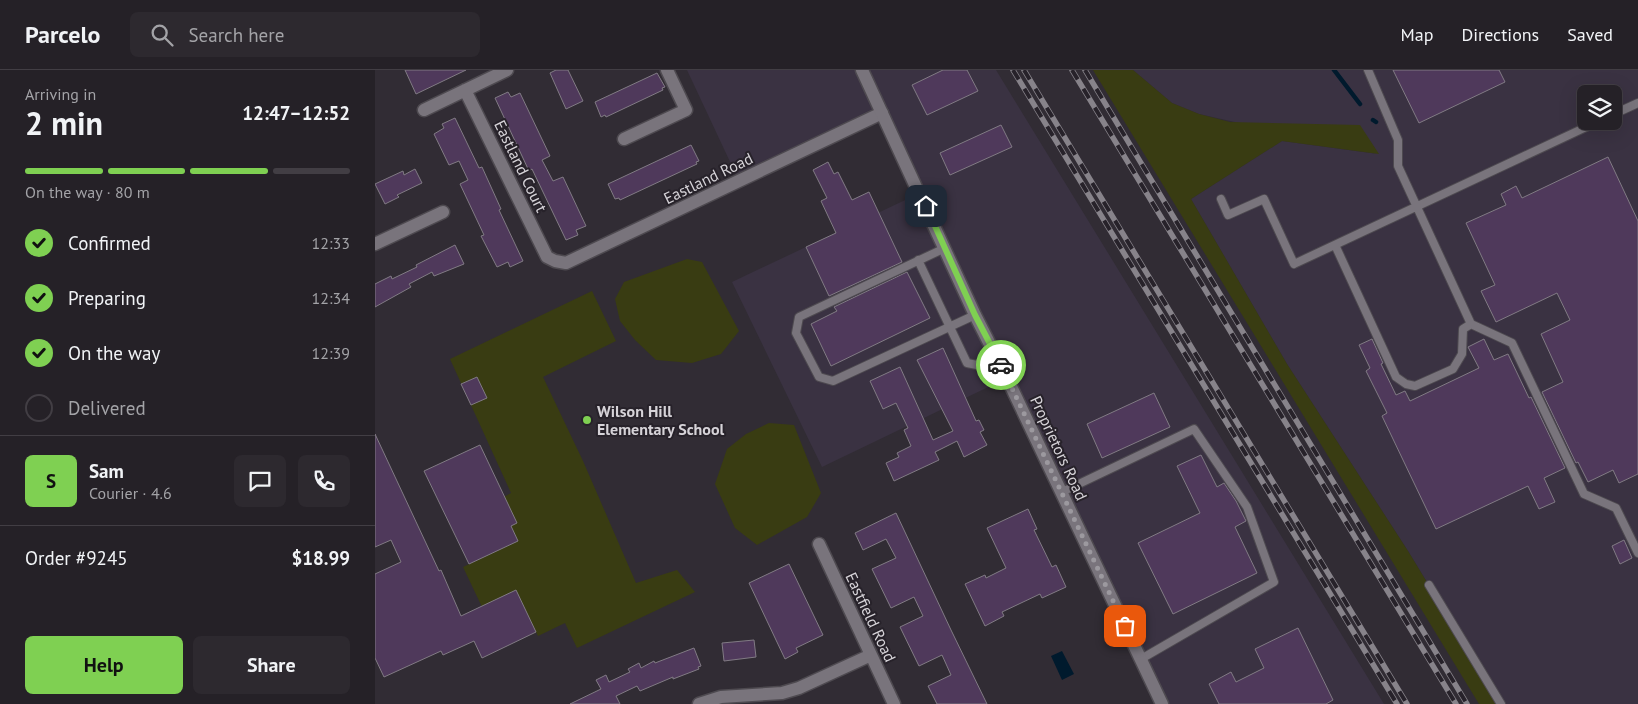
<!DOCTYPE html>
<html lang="en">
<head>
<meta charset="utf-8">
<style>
	body { margin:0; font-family:"PT Sans",sans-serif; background:#2d292f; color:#f1f3f6; height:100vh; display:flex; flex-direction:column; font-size:19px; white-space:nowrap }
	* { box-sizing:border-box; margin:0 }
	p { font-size:16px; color:#a3a3a7 }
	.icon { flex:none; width:28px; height:28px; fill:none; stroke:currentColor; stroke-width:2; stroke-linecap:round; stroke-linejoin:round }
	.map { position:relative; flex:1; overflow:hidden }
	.drawer { display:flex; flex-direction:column; background:#252127; width:375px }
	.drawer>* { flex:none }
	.controls { position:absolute; left:1202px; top:15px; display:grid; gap:10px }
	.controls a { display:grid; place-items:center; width:45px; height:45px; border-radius:8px; background:#252127; box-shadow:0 5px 20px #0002,0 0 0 1px #423e44; font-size:25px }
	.pin { position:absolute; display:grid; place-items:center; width:42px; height:42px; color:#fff; margin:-21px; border-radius:10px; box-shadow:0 2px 8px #0006 }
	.courier { position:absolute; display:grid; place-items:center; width:50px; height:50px; margin:-25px; border:4px solid #7fd052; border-radius:50%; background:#fff; color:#222; box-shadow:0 1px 6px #0007 }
	.summary em { font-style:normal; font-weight:800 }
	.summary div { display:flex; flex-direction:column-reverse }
	.summary { display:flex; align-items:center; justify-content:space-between; height:85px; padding:0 25px }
	h1 { font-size:32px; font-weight:800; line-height:38px }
	.bar { display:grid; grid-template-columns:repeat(4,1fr); gap:8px 5px; align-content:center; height:60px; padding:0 25px }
	.bar i { height:6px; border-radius:4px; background:#423e44 }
	.bar .active { background:#7fd052 }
	.bar p { grid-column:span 4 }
	.line { display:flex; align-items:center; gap:12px; padding:0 25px; border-top:1px solid #423e44 }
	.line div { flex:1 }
	.round { display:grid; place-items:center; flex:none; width:52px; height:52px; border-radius:8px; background:#2d292f }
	ol { padding:0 25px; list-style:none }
	li { display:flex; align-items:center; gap:15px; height:55px }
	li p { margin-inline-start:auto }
	li .icon { padding:5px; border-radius:50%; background:#7fd052; color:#111; stroke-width:4 }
	li:last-child { color:#a3a3a7 }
	li i { width:28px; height:28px; border:2px solid #423e44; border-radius:50% }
	.cta { display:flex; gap:10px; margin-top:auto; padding:10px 25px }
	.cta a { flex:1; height:58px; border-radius:8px; background:#7fd052; color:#111; font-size:20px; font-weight:800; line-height:58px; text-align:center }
	.cta a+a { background:#2d292f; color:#f1f3f6 }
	header { display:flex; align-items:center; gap:30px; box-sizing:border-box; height:70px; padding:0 25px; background:#252127; border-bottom:1px solid #423e44 }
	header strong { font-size:24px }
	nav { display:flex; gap:28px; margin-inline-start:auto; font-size:18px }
	.search { width:350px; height:45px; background:#2d292f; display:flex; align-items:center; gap:12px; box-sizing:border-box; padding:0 18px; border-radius:8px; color:#a3a3a7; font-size:19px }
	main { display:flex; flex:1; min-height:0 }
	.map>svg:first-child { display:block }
	.industrial { fill:#3a3242; fill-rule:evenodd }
	.green { fill:#393c12 }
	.water { fill:#001a2d }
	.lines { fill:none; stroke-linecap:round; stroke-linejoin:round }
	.stream { stroke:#001a2d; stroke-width:4.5 }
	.building { fill:#4f395b; stroke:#817b84 }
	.service-casing { stroke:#4e4a50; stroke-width:10 }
	.minor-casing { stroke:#4e4a50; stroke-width:15 }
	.tertiary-casing { stroke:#4e4a50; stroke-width:15 }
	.service { stroke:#79747c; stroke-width:8 }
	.minor { stroke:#79747c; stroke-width:12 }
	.tertiary { stroke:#79747c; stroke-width:12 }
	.rail-casing { stroke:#87838a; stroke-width:5.5 }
	.rail { stroke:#27222a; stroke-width:4; stroke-dasharray:11; stroke-linecap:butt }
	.done { stroke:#9c999f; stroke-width:5; stroke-dasharray:0 9 }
	.route { stroke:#7fd052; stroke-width:6 }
	.poi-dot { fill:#7fd052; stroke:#27222a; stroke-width:2 }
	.labels { text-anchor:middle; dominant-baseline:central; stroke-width:4; stroke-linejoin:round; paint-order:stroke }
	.street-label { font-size:16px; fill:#d6d3d8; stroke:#27222a }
	.poi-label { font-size:16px; font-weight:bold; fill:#d6d3d8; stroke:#27222a; text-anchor:start }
</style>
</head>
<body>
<header>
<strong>Parcelo</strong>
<div class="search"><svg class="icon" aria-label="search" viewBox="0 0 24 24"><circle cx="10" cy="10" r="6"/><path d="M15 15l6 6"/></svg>Search here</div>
<nav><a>Map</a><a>Directions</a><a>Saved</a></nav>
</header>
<main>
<section class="drawer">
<div class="summary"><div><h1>2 min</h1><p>Arriving in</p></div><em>12:47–12:52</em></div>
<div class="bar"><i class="active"></i><i class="active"></i><i class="active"></i><i></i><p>On the way · 80 m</p></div>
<ol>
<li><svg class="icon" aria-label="check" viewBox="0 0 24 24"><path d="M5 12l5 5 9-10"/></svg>Confirmed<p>12:33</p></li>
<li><svg class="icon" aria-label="check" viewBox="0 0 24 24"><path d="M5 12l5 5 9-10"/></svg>Preparing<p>12:34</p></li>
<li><svg class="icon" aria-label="check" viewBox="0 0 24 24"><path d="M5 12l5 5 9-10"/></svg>On the way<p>12:39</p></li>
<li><i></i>Delivered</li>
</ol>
<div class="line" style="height:90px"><b class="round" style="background:#7fd052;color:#111">S</b><div><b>Sam</b><p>Courier · 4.6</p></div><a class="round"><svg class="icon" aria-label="chat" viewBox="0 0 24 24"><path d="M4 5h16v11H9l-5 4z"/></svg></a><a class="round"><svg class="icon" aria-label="phone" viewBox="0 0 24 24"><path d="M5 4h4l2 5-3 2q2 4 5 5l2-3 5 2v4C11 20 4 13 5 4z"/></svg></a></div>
<div class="line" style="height:65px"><div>Order #9245</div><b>$18.99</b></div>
<div class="cta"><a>Help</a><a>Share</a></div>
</section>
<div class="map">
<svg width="1263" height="634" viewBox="0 0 1263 634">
	<rect width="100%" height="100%" fill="#312c34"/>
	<!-- industrial -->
	<path class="industrial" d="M312,0h309l388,634h-222l-155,-326 -185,89 -90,-185 188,-89 -38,-80 -143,68z
		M758,0h505v634h-137l-93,-153 -121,-187 -96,-165 91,-58 96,13 -179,-40 -27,-11zM1211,24h28v27h-28z"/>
	<!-- green -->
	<path class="green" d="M718,0h40l39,33 27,11 31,8 130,3 19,29 -97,-13 -91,58 96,165 121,187 93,153h-22z
		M312,189l15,3 37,69 -18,23 -29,9 -36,-3 -21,-20 -15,-19 -5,-22 9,-17z
		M217,221l24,50 -73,36 40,84 53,122 41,-13 18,22 -118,56 -12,-25 -27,13 -22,-45 -34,16 -19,-40 55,-26 -7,-15 5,-3 -12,-26 7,-4 -61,-134z
		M394,353l25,2 27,68 -14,24 -50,28 -22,-17 -20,-44 12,-35 19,-15z"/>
	<!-- water -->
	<path class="water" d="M687,581l12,23 -12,6 -11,-24z"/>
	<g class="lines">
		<!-- stream -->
		<path class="stream" d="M959,0l26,34
			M998,50l3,2"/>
	</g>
	<!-- building -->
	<path class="building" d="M30,0h61l-50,24z
		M181,0h12l15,31 -17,8 -16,-36z
		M568,0h24l11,21 -51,24 -15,-30z
		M1018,0h106l6,12 -86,41z
		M282,3l8,14 -3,1 1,2 -57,27 -1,-2 -4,2 -6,-15z
		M133,22l3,5 9,-4 30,63 -8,4 11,21 10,-4 23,49 -10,4 2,5 -12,5 -34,-71 -3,2 -34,-73z
		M80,48l24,50 3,-1 19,42 -2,1 24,51 -13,6 -2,-5 -11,5 -16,-31 3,-1 -24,-51 8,-4 -9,-19 -10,4 -15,-31 10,-6 -2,-4z
		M626,55l11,22 -62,28 -10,-22z
		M316,75l8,16 -3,1 1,2 -77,36 -1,-2 -4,1 -7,-15z
		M1233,87l30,64v253l-19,9 -6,-13 -25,12 -10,-20 -2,1 -34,-71 21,-10 -22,-48 29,-14 -13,-27 -61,29 -15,-31 14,-6 -29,-62 40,-18 -5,-11 15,-8 6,12z
		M453,92l6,12 4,-2 14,28 17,-8 33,70 -73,34 -23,-49 30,-14 -15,-32 6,-3 -14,-28z
		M40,99l7,14 -25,12 2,2 -14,7 -10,-20 28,-13 1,4z
		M80,175l9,19 -30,12 -2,-4 -23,12 2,3 -36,20v-23l16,-8 1,3 25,-12 -1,-2z
		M532,202l23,46 -99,48 -20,-42 26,-13 -3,-4z
		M997,269l11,24 -2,1 15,31 9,-4 5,10 69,-33 -11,-21 16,-8 10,21 14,-6 21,44 2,-1 34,71 -21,10 11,24 -16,7 -11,-23 -92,43 -54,-113 5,-3 -21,-42 4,-3 -11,-23z
		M568,278l33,73 3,-1 5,10 -4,2 7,13 -23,12 -7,-16 -22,11 4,8 -45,21 -8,-18 13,-6 -2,-4 14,-7 -7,-16 4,-2 -12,-25 -13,6 -13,-28 30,-14 33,73 20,-9 -36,-71z
		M102,307l10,21 -16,7 -10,-21z
		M779,323l16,34 -68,31 -15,-34z
		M0,364l64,137 2,-1 20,46 55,-26 20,42 -54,26 -8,-17 -31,14 -2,-4 -57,26 -9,-19v-84l26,-12 -10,-22 -16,7z
		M105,375l37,78 -6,3 7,15 -49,23 -45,-93z
		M826,385l16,32 7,-4 12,18 10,20 -11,6 22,46 -84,41 -35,-71 62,-30 -23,-47z
		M653,439l9,20 -3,1 18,37 4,-2 10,22 -24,11 -2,-4 -38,18 2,4 -19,10 -20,-42 20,-9 1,3 20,-10 -19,-40z
		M521,443l55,117 36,74h-50l-9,-18 23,-11 -9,-20 -23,11 -19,-39 23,-11 -9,-19 -23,11 -19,-39 24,-11 -10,-19 -23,11 -8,-17z
		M1249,470l8,18 -12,6 -8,-18z
		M414,494l34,71 -27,13 2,4 -13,7 -36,-76z
		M923,558l35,72 -7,4h-107l-10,-20 22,-12 5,10 28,-14 -9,-19z
		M379,570l2,17 -32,4 -2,-18z
		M319,578l7,18 -3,1 1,2 -26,10v-2l-33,14 -3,-5 -21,10 4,8h-50l31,-15 -5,-9 10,-5 3,7 21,-10 -2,-3 11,-6 2,5 13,-7 1,2z"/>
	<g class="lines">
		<defs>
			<path id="service" d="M993,0l30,70v26l73,158 41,19 72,151 32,14 22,45
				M1239,44l24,-11
				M846,129l7,16 36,-16 30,65 305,-143
				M960,175l61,132 10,7 9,2 38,-17 9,-15 1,-25 8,-5
				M570,178l-146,69 -3,16 23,44 14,4 142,-66
				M543,190l49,103 10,2 18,-11
				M687,422l132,-63 53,78 27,75 -133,77
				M1054,515l72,119"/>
			<path id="minor" d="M90,20l82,167 8,4 11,2 316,-150
				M49,40l83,-40
				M249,69l62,-29 -19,-40
				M0,174l68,-32
				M444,474l75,160
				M324,634l22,-7 61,-4 17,-5 72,-33"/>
			<path id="tertiary" d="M487,0l113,245 32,63 155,326"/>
		</defs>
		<!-- service casing -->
		<use href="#service" class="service-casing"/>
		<!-- minor casing -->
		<use href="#minor" class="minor-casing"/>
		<!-- tertiary casing -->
		<use href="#tertiary" class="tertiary-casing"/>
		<!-- service -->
		<use href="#service" class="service"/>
		<!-- minor -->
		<use href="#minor" class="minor"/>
		<!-- tertiary -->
		<use href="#tertiary" class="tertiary"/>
		<defs>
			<path id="rail" d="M638,0l384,634
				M649,0l383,634
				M697,0l384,634
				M710,0l382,634"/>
		</defs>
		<!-- rail casing -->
		<use href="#rail" class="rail-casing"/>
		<!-- rail -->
		<use href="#rail" class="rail"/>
	</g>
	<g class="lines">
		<!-- done -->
		<path class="done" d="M626,295l124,261"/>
		<!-- route -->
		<path class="route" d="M551,136l49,109 26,50"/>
	</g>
	<!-- markers -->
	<circle class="poi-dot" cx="212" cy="350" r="5"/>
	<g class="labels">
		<!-- street labels -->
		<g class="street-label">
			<text transform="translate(146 96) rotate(64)">Eastland Court</text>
			<text transform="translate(333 108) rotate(-26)">Eastland Road</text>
			<text transform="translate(684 378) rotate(65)">Proprietors Road</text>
			<text transform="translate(496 547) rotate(65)">Eastfield Road</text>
		</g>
		<!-- poi labels -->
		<g class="poi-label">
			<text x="222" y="341">Wilson Hill<tspan x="222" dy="18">Elementary School</tspan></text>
		</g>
	</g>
</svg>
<div class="controls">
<a><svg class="icon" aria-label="layers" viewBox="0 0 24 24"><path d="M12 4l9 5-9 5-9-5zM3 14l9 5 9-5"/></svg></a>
</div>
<div class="pin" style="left:750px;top:556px;background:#ea580c"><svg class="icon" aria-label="bag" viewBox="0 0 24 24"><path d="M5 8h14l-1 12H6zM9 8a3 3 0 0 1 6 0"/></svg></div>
<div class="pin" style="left:551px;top:136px;background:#1f2937"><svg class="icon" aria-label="home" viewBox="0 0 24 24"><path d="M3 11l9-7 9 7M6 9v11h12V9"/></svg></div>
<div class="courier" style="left:626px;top:295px"><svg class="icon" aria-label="car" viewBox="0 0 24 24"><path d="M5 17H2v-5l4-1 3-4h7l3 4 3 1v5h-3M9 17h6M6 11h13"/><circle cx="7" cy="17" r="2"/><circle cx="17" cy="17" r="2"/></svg></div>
</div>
</main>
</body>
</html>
